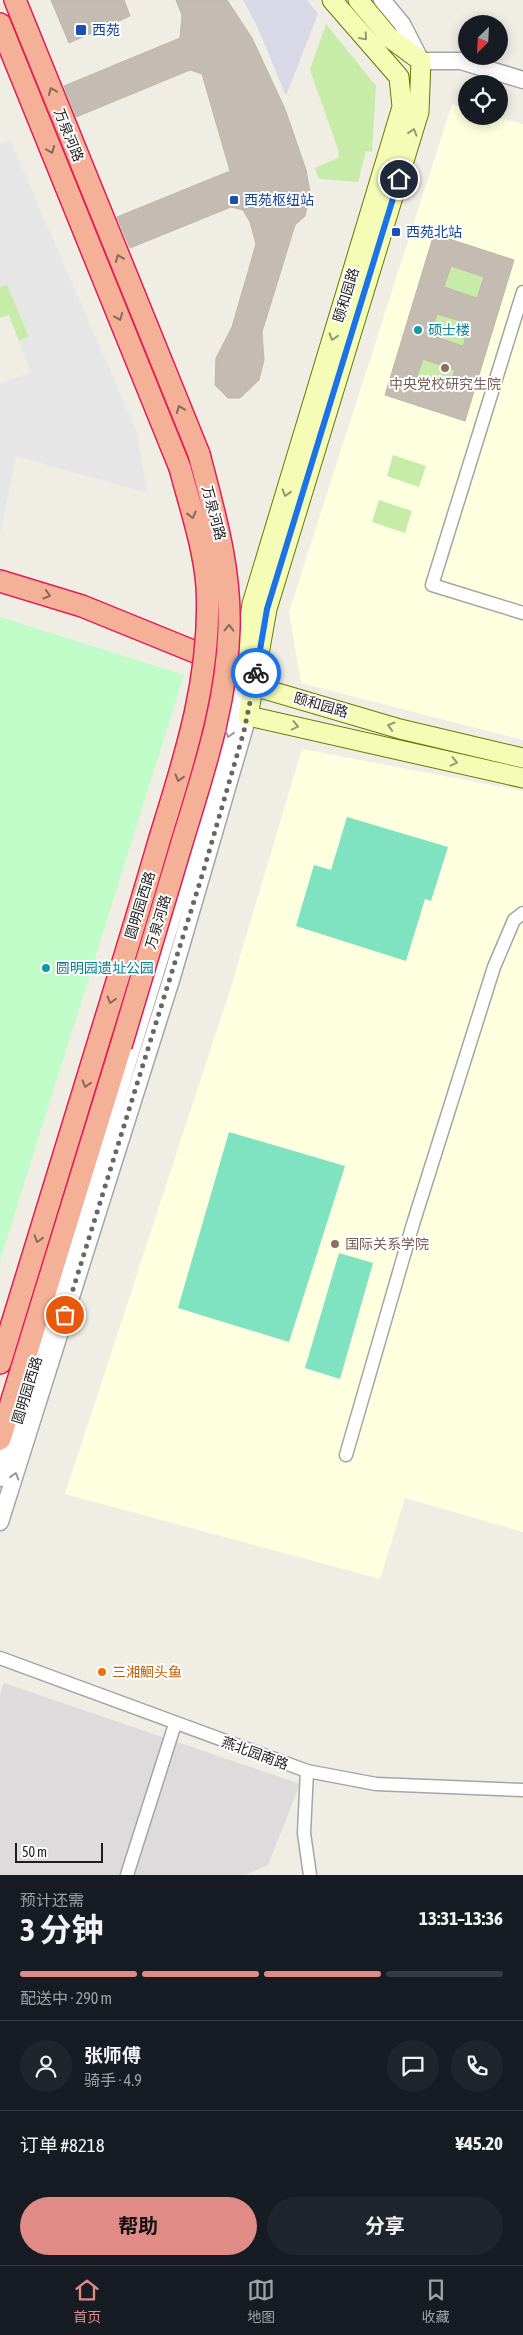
<!DOCTYPE html>
<html lang="zh">
<head>
<meta charset="utf-8">
<style>
	body { margin:0; font-family:"Asap Condensed","Noto Sans SC",sans-serif; background:#20242c; color:#f1f3f6; height:100vh; display:flex; flex-direction:column; font-size:19px; white-space:nowrap }
	* { box-sizing:border-box; margin:0 }
	p { font-size:16px; color:#9ea1a6 }
	.icon { flex:none; width:28px; height:28px; fill:none; stroke:currentColor; stroke-width:2; stroke-linecap:round; stroke-linejoin:round }
	.map { position:relative; height:1875px; overflow:hidden }
	.panel { display:flex; flex-direction:column; background:#171b24; flex:1 }
	.panel>* { flex:none }
	.needle { width:32px; rotate:204deg }
	.controls { position:absolute; left:458px; top:15px; display:grid; gap:10px }
	.controls a { display:grid; place-items:center; width:50px; height:50px; border-radius:50%; background:#171b24; box-shadow:0 2px 12px #0003; font-size:25px }
	.scale { position:absolute; left:15px; bottom:12px; width:88px; box-sizing:border-box; padding-left:5px; border:2px solid #1e1e1e; border-top:0; font-size:14px; line-height:18px; white-space:nowrap; color:#1e1e1e; -webkit-text-stroke:4px #fff; paint-order:stroke }
	.pin { position:absolute; display:grid; place-items:center; width:42px; height:42px; color:#fff; margin:-21px; border:2px solid #fff; border-radius:50%; box-shadow:0 1px 5px #0007 }
	.courier { position:absolute; display:grid; place-items:center; width:50px; height:50px; margin:-25px; border:4px solid #1a73e8; border-radius:50%; background:#fff; color:#222; box-shadow:0 1px 6px #0007 }
	.overview em { font-style:normal; font-weight:700 }
	.overview div { display:flex; flex-direction:column-reverse }
	.overview { display:flex; align-items:center; justify-content:space-between; height:85px; padding:0 20px }
	h1 { font-size:32px; font-weight:700; line-height:38px }
	.bar { display:grid; grid-template-columns:repeat(4,1fr); gap:8px 5px; align-content:center; height:60px; padding:0 20px }
	.bar i { height:6px; border-radius:4px; background:#363941 }
	.bar .current { background:#e18b87 }
	.bar p { grid-column:span 4 }
	.line { display:flex; align-items:center; gap:12px; padding:0 20px; border-top:1px solid #363941 }
	.line div { flex:1 }
	.round { display:grid; place-items:center; flex:none; width:52px; height:52px; border-radius:26px; background:#20242c }
	.action { display:flex; gap:10px; margin-top:auto; padding:10px 20px }
	.action a { flex:1; height:58px; border-radius:30px; background:#e18b87; color:#111; font-size:20px; font-weight:700; line-height:58px; text-align:center }
	.action a+a { background:#20242c; color:#f1f3f6 }
	.tab-bar { display:flex; justify-content:space-around; align-items:center; height:70px; border-top:1px solid #363941; background:#171b24; font-size:14px; color:#9ea1a6 }
	.tab-bar a { display:grid; justify-items:center; gap:2px }
	.tab-bar .current { color:#e18b87 }
	.map>svg:first-child { display:block }
	.residential { fill:#dddbdb }
	.education { fill:#fdffde }
	.grass { fill:#c6eca8 }
	.park { fill:#bffcc8 }
	.pitch { fill:#7fe2c1 }
	.parking { fill:#e6e6e6 }
	.plaza { fill:#d9d8e6 }
	.building { fill:#c4bcb3; stroke:#c2b4a6; fill-rule:evenodd }
	.lines { fill:none; stroke-linecap:round; stroke-linejoin:round }
	.minor-casing { stroke:#a5a5a5; stroke-width:15 }
	.tertiary-casing { stroke:#a5a5a5; stroke-width:19 }
	.secondary-casing { stroke:#677b00; stroke-width:21 }
	.trunk-casing { stroke:#e21d55; stroke-width:24 }
	.minor { stroke:#fff; stroke-width:12 }
	.tertiary { stroke:#fff; stroke-width:16 }
	.secondary { stroke:#f5fcb6; stroke-width:19 }
	.trunk { stroke:#f4b198; stroke-width:21 }
	.trunk-bridge-casing { stroke:#e21d55; stroke-width:24; stroke-linecap:butt }
	.trunk-bridge { stroke:#f4b198; stroke-width:21 }
	.oneway { stroke:#949872 }
	.oneway2 { stroke:#89685b }
	.oneway3 { stroke:#9a9a9a }
	.done { stroke:#686663; stroke-width:5; stroke-dasharray:0 9 }
	.route { stroke:#1a73e8; stroke-width:6 }
	.transit-dot { fill:#1a4fb4; stroke:#fff; stroke-width:2 }
	.culture-dot { fill:#0f9aa8; stroke:#fff; stroke-width:2 }
	.education-dot { fill:#8d6e63; stroke:#fff; stroke-width:2 }
	.food-dot { fill:#e8710a; stroke:#fff; stroke-width:2 }
	.labels { text-anchor:middle; dominant-baseline:central; stroke-width:4; stroke-linejoin:round; paint-order:stroke }
	.transit-label { font-size:14px; fill:#164399; stroke:#fff; text-anchor:start }
	.street-label { font-size:14px; fill:#1e1e1e; stroke:#fff }
	.culture-label { font-size:14px; fill:#0d838f; stroke:#fff; text-anchor:start }
	.education-label { font-size:14px; fill:#785e54; stroke:#fff }
	.food-label { font-size:14px; fill:#c56008; stroke:#fff; text-anchor:start }
</style>
</head>
<body>
<div class="map">
<svg width="523" height="1875" viewBox="0 0 523 1875">
	<rect width="100%" height="100%" fill="#f0ede4"/>
	<!-- residential -->
	<path class="residential" d="M4,1683l296,101 -32,81 -23,10h-245v-181z"/>
	<!-- education -->
	<path class="education" d="M452,104l14,4v8h28l29,8v616l-222,-57 -12,-71z
		M302,749l221,42v741l-118,-34 -25,81 -315,-85 164,-501z"/>
	<!-- grass -->
	<path class="grass" d="M326,24l50,62 -4,66 -6,-1 -8,31 -39,-3 -4,-11 23,-10 1,-6 -29,-82z
		M451,266l33,11 -7,21 -33,-11z
		M7,284l22,53 -10,4 -10,-26 -9,3v-31z
		M437,314l33,10 -7,22 -33,-11z
		M423,359l32,11 -7,21 -32,-11z
		M393,455l33,11 -7,21 -32,-11z
		M379,500l33,11 -7,22 -33,-11z"/>
	<!-- park -->
	<path class="park" d="M0,617l184,58 -184,585z"/>
	<!-- pitch -->
	<path class="pitch" d="M347,817l101,30 -17,54 -6,-2 -19,62 -110,-35 18,-61 17,5z
		M229,1132l116,34 -56,176 -111,-34z
		M339,1253l34,10 -33,116 -35,-11z"/>
	<!-- parking -->
	<path class="parking" d="M10,140l127,293 10,60 -131,-37 -16,77v-149l31,-12 -12,-31 10,-4 -22,-53 -7,3v-143z"/>
	<!-- plaza -->
	<path class="plaza" d="M243,0h64l11,14 -32,82 -28,-68z"/>
	<!-- building -->
	<path class="building" d="M51,0h73l6,16 -61,27z
		M176,0h51l25,38 33,71 21,61 4,23 -5,23 -10,9 -33,107 2,28 -5,20 -19,18h-12l-13,-13 1,-27 16,-31 24,-83 -6,-22 -7,-12 -12,-3 -101,41 -13,-31 113,-46 -28,-97 -12,-4 -114,47 -12,-31 116,-48 2,-23z
		M434,234l80,26 -49,161 -80,-26zM451,266l33,11 -7,21 -33,-11zM437,314l33,10 -7,22 -33,-11zM423,359l32,11 -7,21 -32,-11z"/>
	<g class="lines">
		<defs>
			<path id="minor" d="M523,292l-91,293 91,28
				M346,1455l67,-231 81,-257 20,-47 9,-7
				M0,1658l307,113 69,13 147,6
				M307,1771l-3,62 6,42
				M127,1875l48,-151"/>
			<path id="tertiary" d="M382,0l20,24 19,37
				M421,61h40l62,19
				M0,1478l239,-777 4,-32
				M0,1522l172,-545 76,-261"/>
			<path id="secondary" d="M244,683l-1,-14 9,-65 150,-497 -3,-30 -67,-77
				M254,686l146,43 123,29
				M248,716l19,-107 152,-497 2,-51 -31,-23 -32,-38
				M248,716l275,62"/>
			<path id="trunk" d="M15,0l184,454
				M0,24l180,444
				M0,581l82,25 128,52 33,11
				M0,1363l100,-326
				M0,1439l121,-393"/>
		</defs>
		<!-- minor casing -->
		<use href="#minor" class="minor-casing"/>
		<!-- tertiary casing -->
		<use href="#tertiary" class="tertiary-casing"/>
		<!-- secondary casing -->
		<use href="#secondary" class="secondary-casing"/>
		<!-- trunk casing -->
		<use href="#trunk" class="trunk-casing"/>
		<!-- minor -->
		<use href="#minor" class="minor"/>
		<!-- tertiary -->
		<use href="#tertiary" class="tertiary"/>
		<!-- secondary -->
		<use href="#secondary" class="secondary"/>
		<!-- trunk -->
		<use href="#trunk" class="trunk"/>
		<defs>
			<path id="trunk-bridge" d="M100,1037c20,-65 40,-130 59,-196 26,-83 53,-166 48,-255 -3,-39 -17,-80 -27,-118
				M121,1046c21,-69 41,-138 62,-207 21,-69 44,-137 46,-210 2,-61 -15,-117 -30,-175"/>
		</defs>
		<!-- trunk-bridge casing -->
		<use href="#trunk-bridge" class="trunk-bridge-casing"/>
		<!-- trunk-bridge -->
		<use href="#trunk-bridge" class="trunk-bridge"/>
	</g>
	<!-- one-way arrows -->
	<defs><path id="oneway-chevron" d="M-2-3.5L2.5 0L-2 3.5" fill="none" stroke-width="1.6" stroke-linecap="round" stroke-linejoin="round" transform="scale(1.25)"/></defs>
	<g class="oneway">
		<use href="#oneway-chevron" transform="translate(364 37) rotate(49)"/>
		<use href="#oneway-chevron" transform="translate(413 132) rotate(-73)"/>
		<use href="#oneway-chevron" transform="translate(333 337) rotate(107)"/>
		<use href="#oneway-chevron" transform="translate(286 493) rotate(107)"/>
		<use href="#oneway-chevron" transform="translate(295 726) rotate(13)"/>
		<use href="#oneway-chevron" transform="translate(391 726) rotate(-164)"/>
		<use href="#oneway-chevron" transform="translate(454 762) rotate(13)"/>
	</g>
	<g class="oneway2">
		<use href="#oneway-chevron" transform="translate(52 91) rotate(-112)"/>
		<use href="#oneway-chevron" transform="translate(51 150) rotate(68)"/>
		<use href="#oneway-chevron" transform="translate(119 258) rotate(-112)"/>
		<use href="#oneway-chevron" transform="translate(119 317) rotate(68)"/>
		<use href="#oneway-chevron" transform="translate(180 409) rotate(-112)"/>
		<use href="#oneway-chevron" transform="translate(192 515) rotate(76)"/>
		<use href="#oneway-chevron" transform="translate(47 595) rotate(17)"/>
		<use href="#oneway-chevron" transform="translate(229 628) rotate(-89)"/>
		<use href="#oneway-chevron" transform="translate(179 778) rotate(107)"/>
		<use href="#oneway-chevron" transform="translate(111 1000) rotate(107)"/>
		<use href="#oneway-chevron" transform="translate(86 1084) rotate(107)"/>
		<use href="#oneway-chevron" transform="translate(38 1239) rotate(107)"/>
	</g>
	<g class="oneway3">
		<use href="#oneway-chevron" transform="translate(229 734) rotate(107)"/>
		<use href="#oneway-chevron" transform="translate(15 1476) rotate(-73)"/>
	</g>
	<g class="lines">
		<!-- done -->
		<path class="done" d="M65,1315l139,-446 40,-138 12,-58"/>
		<!-- route -->
		<path class="route" d="M256,673l11,-64 132,-430"/>
	</g>
	<!-- markers -->
	<g class="transit-dot">
		<rect x="75" y="24" width="12" height="12" rx="2.5"/>
		<rect x="229" y="195" width="10" height="10" rx="2.5"/>
		<rect x="391" y="227" width="10" height="10" rx="2.5"/>
	</g>
	<g class="culture-dot">
		<circle cx="418" cy="330" r="5"/>
		<circle cx="46" cy="968" r="5"/>
	</g>
	<g class="education-dot">
		<circle cx="445" cy="368" r="5"/>
		<circle cx="335" cy="1244" r="5"/>
	</g>
	<circle class="food-dot" cx="102" cy="1672" r="5"/>
	<g class="labels">
		<!-- transit labels -->
		<g class="transit-label">
			<text x="92" y="30">西苑</text>
			<text x="244" y="200">西苑枢纽站</text>
			<text x="406" y="232">西苑北站</text>
		</g>
		<!-- street labels -->
		<g class="street-label">
			<text transform="translate(69 135) rotate(68)">万泉河路</text>
			<text transform="translate(346 295) rotate(-73)">颐和园路</text>
			<text transform="translate(214 513) rotate(75)">万泉河路</text>
			<text transform="translate(321 705) rotate(16)">颐和园路</text>
			<text transform="translate(140 905) rotate(-73)">圆明园西路</text>
			<text transform="translate(158 922) rotate(-73)">万泉河路</text>
			<text transform="translate(27 1390) rotate(-73)">圆明园西路</text>
			<text transform="translate(255 1753) rotate(20)">燕北园南路</text>
		</g>
		<!-- culture labels -->
		<g class="culture-label">
			<text x="428" y="330">硕士楼</text>
			<text x="56" y="968">圆明园遗址公园</text>
		</g>
		<!-- education labels -->
		<g class="education-label">
			<text x="445" y="384">中央党校研究生院</text>
			<text x="345" y="1244" text-anchor="start">国际关系学院</text>
		</g>
		<!-- food labels -->
		<g class="food-label">
			<text x="112" y="1672">三湘鮰头鱼</text>
		</g>
	</g>
</svg>
<div class="controls">
<a><svg class="needle" viewBox="-14 -14 28 28"><path d="M0-13l5 13h-10z" fill="#e53935"/><path d="M0 13l5-13h-10z" fill="#9ea1a6"/></svg></a>
<a><svg class="icon" aria-label="locate" viewBox="0 0 24 24"><circle cx="12" cy="12" r="6"/><path d="M12 2v4M12 18v4M2 12h4M18 12h4"/></svg></a>
</div>
<div class="scale">50 m</div>
<div class="pin" style="left:65px;top:1315px;background:#ea580c"><svg class="icon" aria-label="bag" viewBox="0 0 24 24"><path d="M5 8h14l-1 12H6zM9 8a3 3 0 0 1 6 0"/></svg></div>
<div class="pin" style="left:399px;top:179px;background:#1f2937"><svg class="icon" aria-label="home" viewBox="0 0 24 24"><path d="M3 11l9-7 9 7M6 9v11h12V9"/></svg></div>
<div class="courier" style="left:256px;top:673px"><svg class="icon" aria-label="bike" viewBox="0 0 24 24"><circle cx="6" cy="16" r="4"/><circle cx="18" cy="16" r="4"/><path d="M6 16l4-8h5l3 8M10 8l3 8H6M13 5h3"/></svg></div>
</div>
<section class="panel">
<div class="overview"><div><h1>3 分钟</h1><p>预计还需</p></div><em>13:31–13:36</em></div>
<div class="bar"><i class="current"></i><i class="current"></i><i class="current"></i><i></i><p>配送中 · 290 m</p></div>
<div class="line" style="height:90px"><a class="round"><svg class="icon" aria-label="person" viewBox="0 0 24 24"><circle cx="12" cy="8" r="4"/><path d="M4 21q1-7 8-7t8 7"/></svg></a><div><b>张师傅</b><p>骑手 · 4.9</p></div><a class="round"><svg class="icon" aria-label="chat" viewBox="0 0 24 24"><path d="M4 5h16v11H9l-5 4z"/></svg></a><a class="round"><svg class="icon" aria-label="phone" viewBox="0 0 24 24"><path d="M5 4h4l2 5-3 2q2 4 5 5l2-3 5 2v4C11 20 4 13 5 4z"/></svg></a></div>
<div class="line" style="height:65px"><div>订单 #8218</div><b>¥45.20</b></div>
<div class="action"><a>帮助</a><a>分享</a></div>
</section>
<nav class="tab-bar">
<a class="current"><svg class="icon" aria-label="home" viewBox="0 0 24 24"><path d="M3 11l9-7 9 7M6 9v11h12V9"/></svg>首页</a>
<a><svg class="icon" aria-label="map" viewBox="0 0 24 24"><path d="M3 6l6-2 6 2 6-2v14l-6 2-6-2-6 2zM9 4v14M15 6v14"/></svg>地图</a>
<a><svg class="icon" aria-label="saved" viewBox="0 0 24 24"><path d="M7 4h10v16l-5-4-5 4z"/></svg>收藏</a>
</nav>
</body>
</html>
